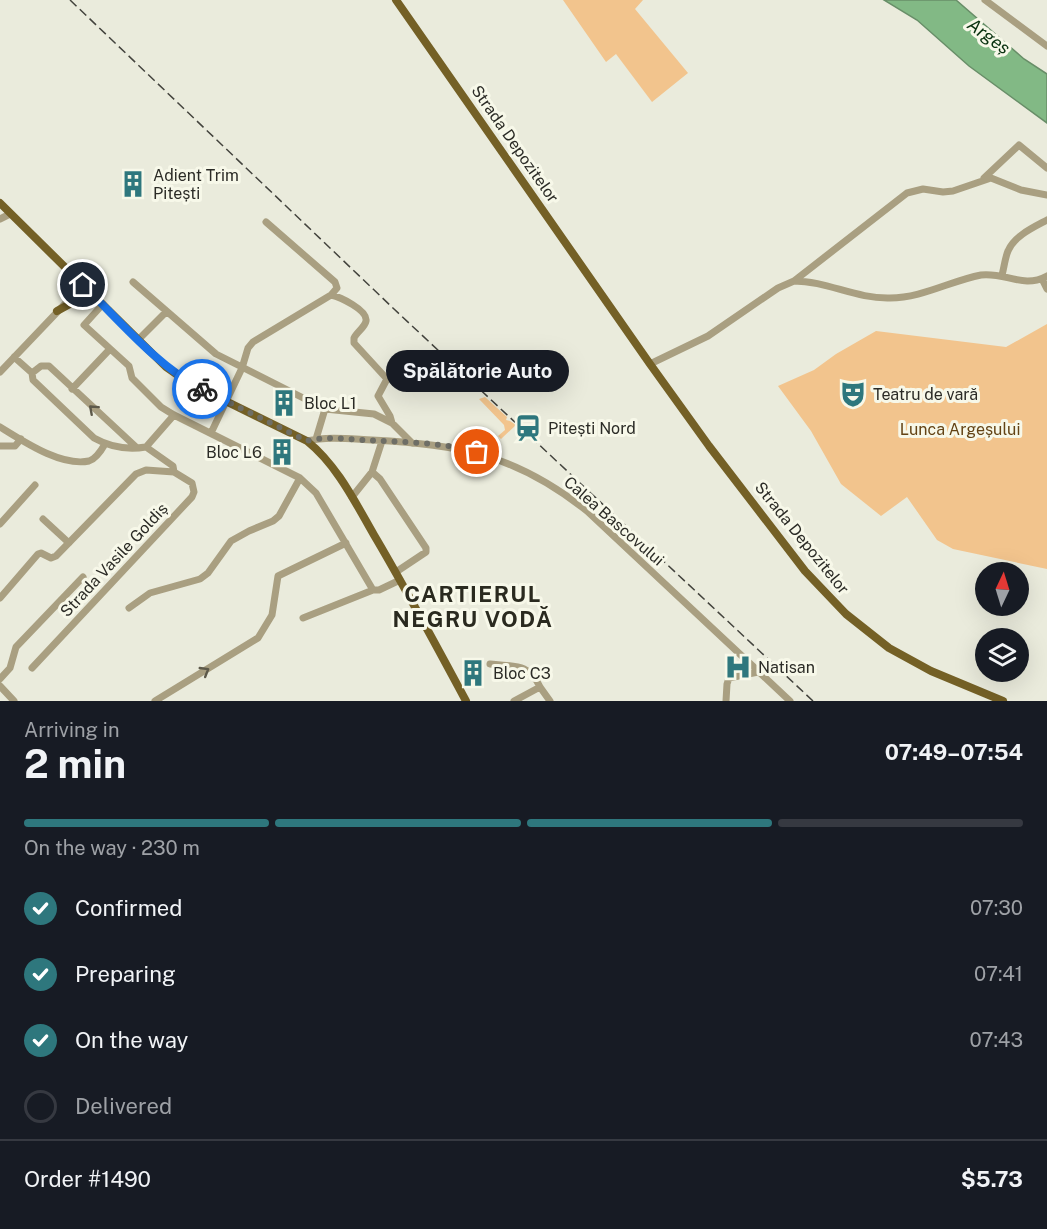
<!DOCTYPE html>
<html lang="en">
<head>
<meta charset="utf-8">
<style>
	body { margin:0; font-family:"Public Sans",sans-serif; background:#242831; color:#f1f3f6; height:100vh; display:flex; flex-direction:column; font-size:22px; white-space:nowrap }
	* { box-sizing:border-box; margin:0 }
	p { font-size:20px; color:#9ea1a6 }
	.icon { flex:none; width:33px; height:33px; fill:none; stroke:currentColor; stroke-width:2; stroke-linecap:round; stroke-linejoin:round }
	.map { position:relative; height:701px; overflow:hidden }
	.details { display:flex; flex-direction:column; background:#171b24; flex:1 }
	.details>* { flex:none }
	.needle { width:39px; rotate:4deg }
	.buttons { position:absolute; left:975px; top:562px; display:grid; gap:12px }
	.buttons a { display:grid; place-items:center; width:54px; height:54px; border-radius:50%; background:#171b24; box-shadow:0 6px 24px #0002; font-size:30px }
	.pin { position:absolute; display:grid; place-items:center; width:51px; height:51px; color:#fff; margin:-26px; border:3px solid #fff; border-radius:50%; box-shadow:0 2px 6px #0007 }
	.courier { position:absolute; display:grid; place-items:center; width:60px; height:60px; margin:-30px; border:4px solid #1a73e8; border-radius:50%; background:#fff; color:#222; box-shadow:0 2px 8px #0007 }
	.bubble { position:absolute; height:42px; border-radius:21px; background:#171b24; box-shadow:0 6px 24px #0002; font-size:20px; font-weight:700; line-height:42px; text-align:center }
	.overview em { font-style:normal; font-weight:700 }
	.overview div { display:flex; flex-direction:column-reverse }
	.overview { display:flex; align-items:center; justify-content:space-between; height:102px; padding:0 24px }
	h1 { font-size:39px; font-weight:700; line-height:45px }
	.bar { display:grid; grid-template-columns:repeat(4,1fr); gap:9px 6px; align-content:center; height:72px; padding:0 24px }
	.bar i { height:8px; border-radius:4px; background:#363941 }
	.bar .current { background:#2e777d }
	.bar p { grid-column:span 4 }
	.line { display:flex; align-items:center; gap:15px; padding:0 24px; border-top:2px solid #363941 }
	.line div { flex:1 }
	ol { padding:0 24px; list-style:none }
	li { display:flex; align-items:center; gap:18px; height:66px }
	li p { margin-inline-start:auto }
	li .icon { padding:6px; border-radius:50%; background:#2e777d; color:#fff; stroke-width:4 }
	li:last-child { color:#9ea1a6 }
	li i { width:33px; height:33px; border:3px solid #363941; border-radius:50% }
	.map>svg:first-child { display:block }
	.green { fill:#f2c48d }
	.water { fill:#82b985; stroke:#688e68; stroke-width:1.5 }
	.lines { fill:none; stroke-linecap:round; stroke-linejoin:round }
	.minor { stroke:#a99f81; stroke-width:7 }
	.major { stroke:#746026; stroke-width:8 }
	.rail { stroke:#43433d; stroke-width:1.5; stroke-dasharray:9 4.5; stroke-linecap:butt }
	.oneway { stroke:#5d594a }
	.done { stroke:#6e6e66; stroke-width:6; stroke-dasharray:0 10.8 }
	.route { stroke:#1a73e8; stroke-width:8 }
	.labels { text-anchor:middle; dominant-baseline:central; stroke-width:6; stroke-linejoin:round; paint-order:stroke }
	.street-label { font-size:16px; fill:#2b2b26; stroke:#f7f8e9 }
	.poi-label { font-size:16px; fill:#2b2b26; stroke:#f7f8e9; text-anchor:start }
	.park-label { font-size:16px; fill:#634315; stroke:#f7f8e9 }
	.water-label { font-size:18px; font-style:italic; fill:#0a3311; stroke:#f7f8e9 }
	.district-label { font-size:22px; font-weight:bold; letter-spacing:1.5px; fill:#2a2a1f; stroke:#f7f8e9 }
</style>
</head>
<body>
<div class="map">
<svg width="1047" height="701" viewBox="0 0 1047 701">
	<rect width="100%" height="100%" fill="#eaebdc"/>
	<!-- green -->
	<path class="green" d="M563,0h80l-8,9 53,64 -36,29 -36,-48 -10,8z
		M1047,324v245l-94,-20 -16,-9 -30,-43 -26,19 -40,-32 -30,-53 -33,-45 36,-16 22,-16 40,-23 130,16z
		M485,397l22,20 -1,3 4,1 6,4 -15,14 -3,-3 7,-6 -1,-5 -25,-26z"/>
	<!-- water -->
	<path class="water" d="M884,0h72l68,59 23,15v49l-78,-57 -52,-46z"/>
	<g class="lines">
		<!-- minor -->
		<path class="minor" d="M985,0l62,46
			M984,178l35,-33 28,23
			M0,219l10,-5
			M1002,275c2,-7 3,-17 6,-24 6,-15 26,-24 39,-31
			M1042,279l5,10
			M794,281c33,0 62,18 96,17 32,0 60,-17 91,-23 25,-3 42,14 66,1
			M133,282l83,72 109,55 49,5 18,9 20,20
			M331,295c9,2 37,15 35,26 -1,6 -9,11 -12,17v5l33,36 -9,17 12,20 2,7
			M103,304l-19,21 45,41 3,12 29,29 13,8 126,63 16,15 57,97h6l21,-10
			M139,339l27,-27
			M14,357l18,16 1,7 61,58c16,9 34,12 52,9l28,-32
			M650,364l58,-28 70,-48 16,-7 113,-88 16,-4 20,3 10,-1 38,-13 30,12 26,5
			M0,372l83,-87
			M32,373l9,-7h8l87,81
			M72,389l38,-40
			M0,427c23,14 61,40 89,34 7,-2 12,-10 16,-17
			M211,433l31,-65 6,-20 5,-6 78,-47 6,-7 -2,-6 -69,-60
			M316,439l9,-30
			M307,441c21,-5 44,-2 65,-1 89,5 143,14 215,71l203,190
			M0,446h15l6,-7
			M146,447l27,19 1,6
			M372,472l8,7 46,69v4l-30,20
			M352,497l20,-25 10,-31
			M43,519l26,24
			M0,524l35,-39
			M0,598l38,-44 3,-1 10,5 5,-2 80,-82 10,-4 28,2 18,11 2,9 -2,5 -160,171
			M129,608l21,-15 50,-14 8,-6 23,-32 18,-10 24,-10 6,-5 21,-38
			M303,618l70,-28
			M490,664c24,3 38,-2 50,23
			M0,679l10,-11 6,-21 67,-70
			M0,686l14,15
			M155,701l103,-63 14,-23 6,-39 68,-33
			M514,701l26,-14 10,14
			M726,701l1,-17 2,-6 29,-6"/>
		<!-- major -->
		<path class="major" d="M396,0l254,364 59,82 96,125 41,43 43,34 42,23 72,30
			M0,203l166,164 23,16 118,58c30,24 48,61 67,94 32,54 62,110 92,166
			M57,311l22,-12 20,2"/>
		<!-- rail -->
		<path class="rail" d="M70,0l324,309 419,392"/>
	</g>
	<!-- one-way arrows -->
	<defs><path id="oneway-chevron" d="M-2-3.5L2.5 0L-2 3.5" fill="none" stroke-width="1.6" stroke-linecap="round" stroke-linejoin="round" transform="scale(1.5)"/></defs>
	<g class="oneway">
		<use href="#oneway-chevron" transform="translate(93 409) rotate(-138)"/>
		<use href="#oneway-chevron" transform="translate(205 671) rotate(-31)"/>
	</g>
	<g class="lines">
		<!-- done -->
		<path class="done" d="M202,389l105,52c19,-5 38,-2 57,-1 37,2 77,2 113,12"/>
		<!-- route -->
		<path class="route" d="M83,285c36,35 75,82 119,104"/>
	</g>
	<!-- icons -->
	<defs>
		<symbol id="building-bare" viewBox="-9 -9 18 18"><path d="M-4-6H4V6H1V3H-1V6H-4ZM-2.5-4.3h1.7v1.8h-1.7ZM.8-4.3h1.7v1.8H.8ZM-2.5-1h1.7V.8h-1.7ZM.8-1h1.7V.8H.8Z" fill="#2e777d" stroke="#f7f8e9" stroke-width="2.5" paint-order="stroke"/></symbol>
		<symbol id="theatre-bare" viewBox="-9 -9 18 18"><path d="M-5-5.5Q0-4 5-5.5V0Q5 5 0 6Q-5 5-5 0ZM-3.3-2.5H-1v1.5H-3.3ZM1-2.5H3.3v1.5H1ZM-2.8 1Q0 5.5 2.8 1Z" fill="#2e777d" stroke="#f7f8e9" stroke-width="2.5" paint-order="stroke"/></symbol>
		<symbol id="station-bare" viewBox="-9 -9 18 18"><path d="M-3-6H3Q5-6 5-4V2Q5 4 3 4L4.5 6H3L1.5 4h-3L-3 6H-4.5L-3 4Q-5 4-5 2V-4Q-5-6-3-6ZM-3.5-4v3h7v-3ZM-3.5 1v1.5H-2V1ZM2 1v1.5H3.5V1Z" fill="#2e777d" stroke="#f7f8e9" stroke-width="2.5" paint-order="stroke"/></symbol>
		<symbol id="hospital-bare" viewBox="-9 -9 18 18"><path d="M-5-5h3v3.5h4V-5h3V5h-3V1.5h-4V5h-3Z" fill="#2e777d" stroke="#f7f8e9" stroke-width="2.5" paint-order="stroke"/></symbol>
	</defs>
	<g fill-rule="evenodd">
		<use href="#building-bare" x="114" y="165" width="38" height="38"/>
		<use href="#theatre-bare" x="834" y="375" width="38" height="38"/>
		<use href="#building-bare" x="265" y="384" width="38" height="38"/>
		<use href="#station-bare" x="509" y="409" width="38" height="38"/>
		<use href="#building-bare" x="263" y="433" width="38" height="38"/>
		<use href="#hospital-bare" x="719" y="648" width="38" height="38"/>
		<use href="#building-bare" x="454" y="654" width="38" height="38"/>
	</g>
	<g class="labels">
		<!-- street labels -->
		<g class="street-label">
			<text transform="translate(515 144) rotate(55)">Strada Depozitelor</text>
			<text transform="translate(614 521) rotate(41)">Calea Bascovului</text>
			<text transform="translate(802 538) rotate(51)">Strada Depozitelor</text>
			<text transform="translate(114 560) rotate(-47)">Strada Vasile Goldiș</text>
		</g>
		<!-- poi labels -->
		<g class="poi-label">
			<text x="153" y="175">Adient Trim<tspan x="153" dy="18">Pitești</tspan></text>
			<text x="873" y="394">Teatru de vară</text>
			<text x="304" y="403">Bloc L1</text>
			<text x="548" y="428">Pitești Nord</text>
			<text x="262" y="452" text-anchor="end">Bloc L6</text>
			<text x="758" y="667">Natisan</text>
			<text x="493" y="673">Bloc C3</text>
		</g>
		<!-- park labels -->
		<g class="park-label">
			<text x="960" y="429">Lunca Argeșului</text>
		</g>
		<!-- water labels -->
		<g class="water-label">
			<text transform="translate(989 36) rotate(36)">Argeș</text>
		</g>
		<!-- district labels -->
		<g class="district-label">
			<text x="473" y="594">CARTIERUL<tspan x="473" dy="25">NEGRU VODĂ</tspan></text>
		</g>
	</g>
</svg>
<div class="buttons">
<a><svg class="needle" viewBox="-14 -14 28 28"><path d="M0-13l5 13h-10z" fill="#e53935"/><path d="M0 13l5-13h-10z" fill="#9ea1a6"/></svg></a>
<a><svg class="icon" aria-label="layers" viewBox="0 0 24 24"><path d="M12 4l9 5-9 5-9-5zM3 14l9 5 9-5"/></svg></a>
</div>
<div class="pin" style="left:477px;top:452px;background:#ea580c"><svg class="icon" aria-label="bag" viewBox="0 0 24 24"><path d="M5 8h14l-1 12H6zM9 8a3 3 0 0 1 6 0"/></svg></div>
<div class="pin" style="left:83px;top:285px;background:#1f2937"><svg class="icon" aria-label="home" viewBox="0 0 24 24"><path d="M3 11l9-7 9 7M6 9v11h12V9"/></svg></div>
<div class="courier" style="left:202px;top:389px"><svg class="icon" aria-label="bike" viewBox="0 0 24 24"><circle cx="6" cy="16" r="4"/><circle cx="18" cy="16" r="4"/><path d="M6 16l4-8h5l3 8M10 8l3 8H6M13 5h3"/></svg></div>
<div class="bubble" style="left:386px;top:350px;width:183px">Spălătorie Auto</div>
</div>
<section class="details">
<div class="overview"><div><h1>2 min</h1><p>Arriving in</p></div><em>07:49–07:54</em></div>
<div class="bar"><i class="current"></i><i class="current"></i><i class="current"></i><i></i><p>On the way · 230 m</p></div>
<ol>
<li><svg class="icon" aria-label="check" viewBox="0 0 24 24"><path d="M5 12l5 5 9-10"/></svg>Confirmed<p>07:30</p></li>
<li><svg class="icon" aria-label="check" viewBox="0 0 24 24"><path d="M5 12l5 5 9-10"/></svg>Preparing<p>07:41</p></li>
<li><svg class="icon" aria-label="check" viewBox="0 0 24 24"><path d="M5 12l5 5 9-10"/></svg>On the way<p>07:43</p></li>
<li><i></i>Delivered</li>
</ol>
<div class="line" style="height:78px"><div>Order #1490</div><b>$5.73</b></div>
</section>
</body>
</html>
